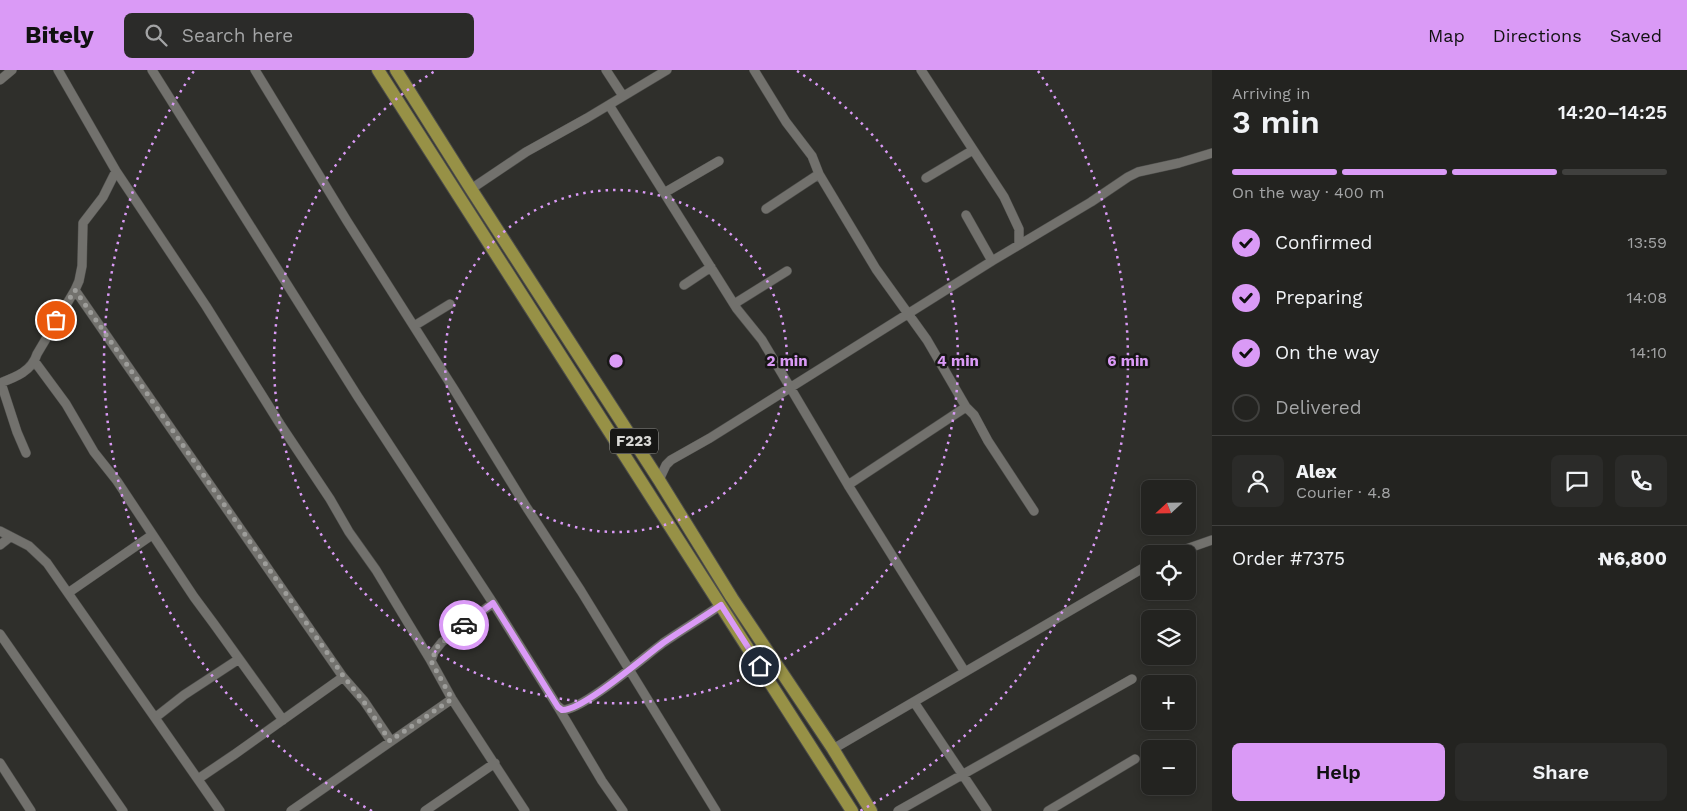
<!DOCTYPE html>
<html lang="en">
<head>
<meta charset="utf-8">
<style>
	body { margin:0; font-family:"Work Sans",sans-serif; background:#2b2b29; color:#f1f3f6; height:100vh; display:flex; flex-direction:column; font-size:19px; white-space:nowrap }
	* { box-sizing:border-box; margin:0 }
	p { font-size:16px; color:#a3a4a5 }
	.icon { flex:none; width:28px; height:28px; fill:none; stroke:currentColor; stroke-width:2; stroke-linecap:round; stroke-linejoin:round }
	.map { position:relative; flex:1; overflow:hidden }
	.side { display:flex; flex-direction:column; background:#232320; width:475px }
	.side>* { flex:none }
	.needle { width:32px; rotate:248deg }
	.buttons { position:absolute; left:1141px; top:410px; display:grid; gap:10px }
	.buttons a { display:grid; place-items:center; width:55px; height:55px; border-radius:8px; background:#232320; box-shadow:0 2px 8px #0003,0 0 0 1px #40403e; font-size:25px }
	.pin { position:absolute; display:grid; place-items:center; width:42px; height:42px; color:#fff; margin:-21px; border:2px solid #fff; border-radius:50%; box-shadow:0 1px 5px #0007 }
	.courier { position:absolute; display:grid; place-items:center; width:50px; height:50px; margin:-25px; border:4px solid #da9af6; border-radius:50%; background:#fff; color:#222; box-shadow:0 1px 6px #0007 }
	.overview em { font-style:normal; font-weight:600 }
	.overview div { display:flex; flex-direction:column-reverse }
	.overview { display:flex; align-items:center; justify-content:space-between; height:85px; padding:0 20px }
	h1 { font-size:32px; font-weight:600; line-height:38px }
	.bar { display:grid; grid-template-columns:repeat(4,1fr); gap:8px 5px; align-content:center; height:60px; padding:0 20px }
	.bar i { height:6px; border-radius:4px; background:#40403e }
	.bar .current { background:#da9af6 }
	.bar p { grid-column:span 4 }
	.line { display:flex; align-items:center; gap:12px; padding:0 20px; border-top:1px solid #40403e }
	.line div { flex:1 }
	.round { display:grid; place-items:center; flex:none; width:52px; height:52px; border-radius:8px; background:#2b2b29 }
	ol { padding:0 20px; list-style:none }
	li { display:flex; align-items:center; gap:15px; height:55px }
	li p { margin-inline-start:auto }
	li .icon { padding:5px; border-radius:50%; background:#da9af6; color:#111; stroke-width:4 }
	li:last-child { color:#a3a4a5 }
	li i { width:28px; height:28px; border:2px solid #40403e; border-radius:50% }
	.primary-button { display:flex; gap:10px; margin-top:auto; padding:10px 20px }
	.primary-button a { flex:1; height:58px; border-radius:8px; background:#da9af6; color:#111; font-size:20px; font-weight:600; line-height:58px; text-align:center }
	.primary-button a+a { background:#2b2b29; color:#f1f3f6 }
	header { display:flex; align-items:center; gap:30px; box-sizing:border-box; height:70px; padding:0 25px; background:#da9af6; color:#111 }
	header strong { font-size:24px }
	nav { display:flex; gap:28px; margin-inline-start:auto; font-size:18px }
	.search { width:350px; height:45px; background:#2b2b29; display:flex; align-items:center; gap:12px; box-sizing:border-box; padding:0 18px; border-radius:8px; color:#a3a4a5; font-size:19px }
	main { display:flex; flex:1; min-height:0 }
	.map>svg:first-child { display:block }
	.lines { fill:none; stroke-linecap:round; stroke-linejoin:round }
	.minor-casing { stroke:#4d4d4a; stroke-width:10 }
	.primary-casing { stroke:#4d4d4a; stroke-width:14 }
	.minor { stroke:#72716d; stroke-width:9 }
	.primary { stroke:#979146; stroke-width:12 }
	.done { stroke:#9d9d9a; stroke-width:5; stroke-dasharray:0 9 }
	.route { stroke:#da9af6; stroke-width:6 }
	.ring { fill:none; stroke:#da9af6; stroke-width:2.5; stroke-dasharray:2.5 5 }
	.labels { text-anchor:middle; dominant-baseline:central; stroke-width:5; stroke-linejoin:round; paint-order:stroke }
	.shield { fill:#171715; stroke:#9e9e9b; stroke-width:1 }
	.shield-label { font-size:15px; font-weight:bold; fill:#d8d8d5 }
	.centre { fill:#da9af6; stroke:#171715; stroke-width:2.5 }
	.ring-label { font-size:15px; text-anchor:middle; font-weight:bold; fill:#da9af6; stroke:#171715; stroke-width:5; stroke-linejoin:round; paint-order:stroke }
</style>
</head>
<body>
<header>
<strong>Bitely</strong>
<div class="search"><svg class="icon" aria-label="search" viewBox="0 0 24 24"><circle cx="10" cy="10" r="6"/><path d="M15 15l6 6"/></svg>Search here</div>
<nav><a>Map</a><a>Directions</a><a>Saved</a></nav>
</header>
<main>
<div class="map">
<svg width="1212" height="741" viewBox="0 0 1212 741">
	<rect width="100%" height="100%" fill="#2f2f2b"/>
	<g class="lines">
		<defs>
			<path id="minor" d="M58,0l58,101 90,135 74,118 50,75 19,33 27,38 55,91 21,38 73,112
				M152,0l206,327 135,206 65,104 44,74 21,30
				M255,0l92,151 108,170 72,117 54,83 135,220
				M606,0l17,26
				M754,0l32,52 26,34 7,18 57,95 51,71 39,67 8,8 14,26 46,70
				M921,0l83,127 15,32v15
				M0,10l12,-10
				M609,35l128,204 25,31 86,145 117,187
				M926,108l47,-28
				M471,119l55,-37 61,-34 80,-48
				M664,123l55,-32
				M766,139l53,-35
				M966,145l26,46
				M684,215l27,-18
				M75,220l268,387 21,24 27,40
				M734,234l53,-33
				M414,256l36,-22
				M35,292l31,42 28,48 23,29 77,116 20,27 69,96
				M0,313c16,-6 32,-12 37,-29l38,-64 4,-9 3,-15 1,-43 20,-26 13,-26
				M1,313l16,49 9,21
				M659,410l7,-15 5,-5 39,-22 282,-177 99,-59 37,-25 10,-5 41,-9 33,-10
				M848,415l118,-78
				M0,461l29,15 18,17 173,248
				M0,475l10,-8
				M1172,484l40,-14
				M68,523l84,-58
				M0,564l123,177
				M431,591l3,-9 8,-10 51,-39
				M914,632l73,109
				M559,637l3,3c20,1 82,-53 101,-67 19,-13 39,-25 58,-38
				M156,647l28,-22 55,-36
				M833,679l317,-185
				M0,693l31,48
				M198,709l37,-25 108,-77
				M291,741l161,-112
				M425,741l70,-48
				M898,741l234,-132
				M1048,741l87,-52"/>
			<path id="primary" d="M378,0l474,741
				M396,0l75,119 188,291 73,118 101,151 38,62"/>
		</defs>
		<!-- minor casing -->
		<use href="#minor" class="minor-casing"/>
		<!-- primary casing -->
		<use href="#primary" class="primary-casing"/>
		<!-- minor -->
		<use href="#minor" class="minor"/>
		<!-- primary -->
		<use href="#primary" class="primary"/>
	</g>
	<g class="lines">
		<!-- done -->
		<path class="done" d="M56,250l19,-30 269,387 20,25 26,39 62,-42 -21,-38 7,-15 26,-21"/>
		<!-- route -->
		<path class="route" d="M464,555l29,-22 65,104 4,3c20,1 82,-53 101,-67 19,-13 39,-25 58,-38l39,61"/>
	</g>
	<!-- distance rings -->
	<g class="ring">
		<circle cx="616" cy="291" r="171"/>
		<path d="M797 1A342 342 0 1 1 435 1"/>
		<path d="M372 741A512 512 0 0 1 194 1M1038 1A512 512 0 0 1 860 741"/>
	</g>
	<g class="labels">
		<!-- shield labels -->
		<rect class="shield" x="610" y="358.5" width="48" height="25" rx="4"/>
		<g class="shield-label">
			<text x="634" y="371">F223</text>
		</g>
	</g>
	<circle cx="616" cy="291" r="8" class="centre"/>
	<g class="ring-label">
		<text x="787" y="296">2 min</text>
		<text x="958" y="296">4 min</text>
		<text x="1128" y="296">6 min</text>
	</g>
</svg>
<div class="buttons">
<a><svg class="needle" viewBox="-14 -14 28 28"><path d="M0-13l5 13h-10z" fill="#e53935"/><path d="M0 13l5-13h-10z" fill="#a3a4a5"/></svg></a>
<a><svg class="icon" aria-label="locate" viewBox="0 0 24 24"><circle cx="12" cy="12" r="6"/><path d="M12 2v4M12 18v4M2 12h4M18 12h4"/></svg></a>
<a><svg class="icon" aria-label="layers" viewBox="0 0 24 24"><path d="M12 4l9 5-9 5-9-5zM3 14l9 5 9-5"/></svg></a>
<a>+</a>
<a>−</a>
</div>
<div class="pin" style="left:56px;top:250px;background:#ea580c"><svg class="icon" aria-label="bag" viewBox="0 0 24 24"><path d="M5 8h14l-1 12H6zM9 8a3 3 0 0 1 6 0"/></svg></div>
<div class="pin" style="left:760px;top:596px;background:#1f2937"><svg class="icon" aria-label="home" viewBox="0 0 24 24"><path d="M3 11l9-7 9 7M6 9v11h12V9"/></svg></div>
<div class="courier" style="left:464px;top:555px"><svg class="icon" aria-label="car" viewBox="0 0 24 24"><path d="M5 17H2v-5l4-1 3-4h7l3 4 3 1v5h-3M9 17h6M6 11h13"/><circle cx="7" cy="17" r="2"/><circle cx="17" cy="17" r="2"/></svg></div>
</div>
<section class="side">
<div class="overview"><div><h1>3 min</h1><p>Arriving in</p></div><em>14:20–14:25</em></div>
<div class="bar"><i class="current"></i><i class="current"></i><i class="current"></i><i></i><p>On the way · 400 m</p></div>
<ol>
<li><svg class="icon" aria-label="check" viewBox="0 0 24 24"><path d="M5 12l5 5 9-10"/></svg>Confirmed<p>13:59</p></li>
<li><svg class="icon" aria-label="check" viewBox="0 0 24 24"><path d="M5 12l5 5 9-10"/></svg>Preparing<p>14:08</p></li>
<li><svg class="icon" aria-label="check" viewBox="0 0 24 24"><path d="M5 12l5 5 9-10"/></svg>On the way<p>14:10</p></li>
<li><i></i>Delivered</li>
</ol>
<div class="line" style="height:90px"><a class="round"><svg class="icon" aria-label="person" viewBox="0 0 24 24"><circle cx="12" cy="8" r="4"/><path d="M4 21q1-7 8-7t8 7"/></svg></a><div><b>Alex</b><p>Courier · 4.8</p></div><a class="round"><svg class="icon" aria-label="chat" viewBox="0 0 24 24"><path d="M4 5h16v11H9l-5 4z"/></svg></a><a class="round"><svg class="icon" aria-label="phone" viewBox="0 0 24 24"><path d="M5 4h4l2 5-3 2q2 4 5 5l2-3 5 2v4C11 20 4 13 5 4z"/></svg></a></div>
<div class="line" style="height:65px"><div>Order #7375</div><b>₦6,800</b></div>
<div class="primary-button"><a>Help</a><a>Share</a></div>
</section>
</main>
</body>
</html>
